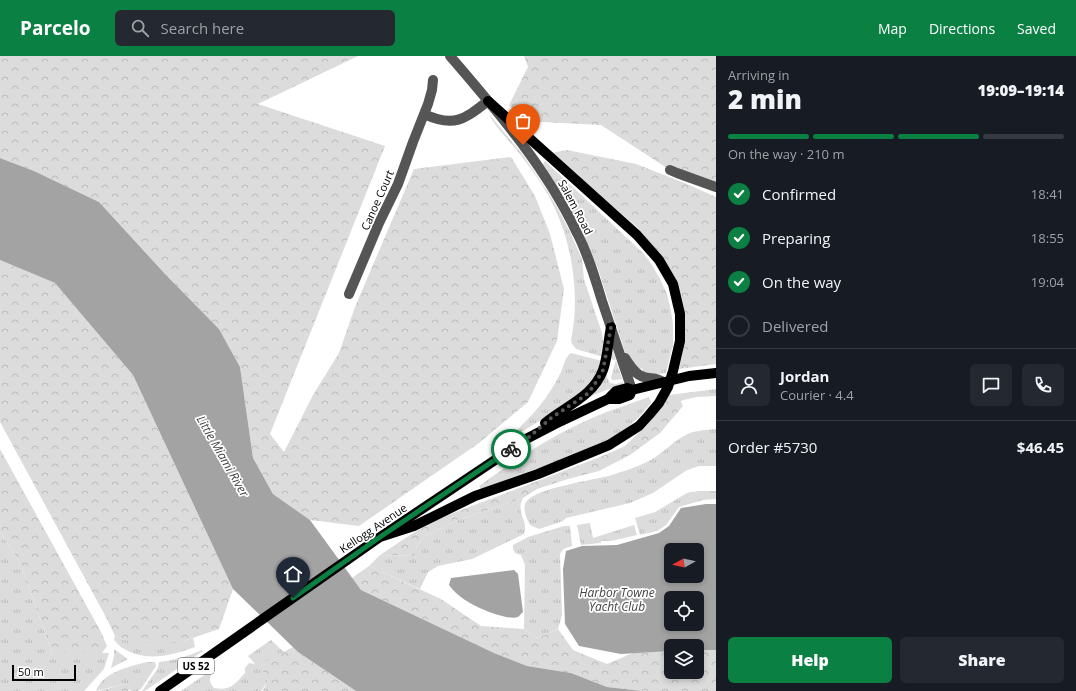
<!DOCTYPE html>
<html lang="en">
<head>
<meta charset="utf-8">
<style>
	body { margin:0; font-family:"Open Sans",sans-serif; background:#242831; color:#f1f3f6; height:100vh; display:flex; flex-direction:column; font-size:15px; white-space:nowrap }
	* { box-sizing:border-box; margin:0 }
	p { font-size:13px; color:#9ea1a6 }
	.icon { flex:none; width:22px; height:22px; fill:none; stroke:currentColor; stroke-width:2; stroke-linecap:round; stroke-linejoin:round }
	.map { position:relative; flex:1; overflow:hidden }
	.panel { display:flex; flex-direction:column; background:#171b24; width:360px }
	.panel>* { flex:none }
	.needle { width:26px; rotate:262deg }
	.tools { position:absolute; left:664px; top:487px; display:grid; gap:8px }
	.tools a { display:grid; place-items:center; width:40px; height:40px; border-radius:6px; background:#171b24; box-shadow:0 2px 6px #0003; font-size:20px }
	.scale { position:absolute; left:12px; bottom:10px; width:64px; box-sizing:border-box; padding-left:4px; border:2px solid #000; border-top:0; font-size:11px; line-height:14px; white-space:nowrap; color:#000; -webkit-text-stroke:3px #fff; paint-order:stroke }
	.pin { position:absolute; display:grid; place-items:center; width:34px; height:34px; color:#fff; margin:-41px -17px; border-radius:50% 50% 50% 0; rotate:-45deg; box-shadow:0 0 4px #0007 }
	.pin .icon { rotate:45deg }
	.courier { position:absolute; display:grid; place-items:center; width:40px; height:40px; margin:-20px; border:3px solid #0b8043; border-radius:50%; background:#fff; color:#222; box-shadow:0 1px 5px #0007 }
	.head em { font-style:normal; font-weight:800 }
	.head div { display:flex; flex-direction:column-reverse }
	.head { display:flex; align-items:center; justify-content:space-between; height:68px; padding:0 12px }
	h1 { font-size:26px; font-weight:800; line-height:30px }
	.bar { display:grid; grid-template-columns:repeat(4,1fr); gap:6px 4px; align-content:center; height:48px; padding:0 12px }
	.bar i { height:5px; border-radius:3px; background:#363941 }
	.bar .current { background:#0b8043 }
	.bar p { grid-column:span 4 }
	.line { display:flex; align-items:center; gap:10px; padding:0 12px; border-top:1px solid #363941 }
	.line div { flex:1 }
	.round { display:grid; place-items:center; flex:none; width:42px; height:42px; border-radius:6px; background:#242831 }
	ol { padding:0 12px; list-style:none }
	li { display:flex; align-items:center; gap:12px; height:44px }
	li p { margin-inline-start:auto }
	li .icon { padding:4px; border-radius:50%; background:#0b8043; color:#fff; stroke-width:4 }
	li:last-child { color:#9ea1a6 }
	li i { width:22px; height:22px; border:2px solid #363941; border-radius:50% }
	.cta { display:flex; gap:8px; margin-top:auto; padding:8px 12px }
	.cta a { flex:1; height:46px; border-radius:6px; background:#0b8043; color:#fff; font-size:16px; font-weight:800; line-height:46px; text-align:center }
	.cta a+a { background:#242831; color:#f1f3f6 }
	header { display:flex; align-items:center; gap:24px; box-sizing:border-box; height:56px; padding:0 20px; background:#0b8043; color:#fff }
	header strong { font-size:19px }
	nav { display:flex; gap:22px; margin-inline-start:auto; font-size:14px }
	.search { width:280px; height:36px; background:#242831; display:flex; align-items:center; gap:10px; box-sizing:border-box; padding:0 14px; border-radius:6px; color:#9ea1a6; font-size:15px }
	main { display:flex; flex:1; min-height:0 }
	.map>svg:first-child { display:block }
	.grass { fill:url(#grass-tufts) }
	.forest { fill:url(#forest-crowns) }
	.water { fill:#a3a3a3; fill-rule:evenodd }
	.lines { fill:none; stroke-linecap:round; stroke-linejoin:round }
	.minor { stroke:#555; stroke-width:10 }
	.major { stroke:#000; stroke-width:10 }
	.done { stroke:#595959; stroke-width:4; stroke-dasharray:0 7.2 }
	.route { stroke:#0b8043; stroke-width:5 }
	.labels { text-anchor:middle; dominant-baseline:central; stroke-width:3.5; stroke-linejoin:round; paint-order:stroke }
	.shield { fill:#fff; stroke:#4c4c4c; stroke-width:1 }
	.shield-label { font-size:10px; font-weight:bold; fill:#000 }
	.street-label { font-size:11px; fill:#000; stroke:#fff }
	.water-label { font-size:12px; font-style:italic; fill:#444; stroke:#fff }
</style>
</head>
<body>
<header>
<strong>Parcelo</strong>
<div class="search"><svg class="icon" aria-label="search" viewBox="0 0 24 24"><circle cx="10" cy="10" r="6"/><path d="M15 15l6 6"/></svg>Search here</div>
<nav><a>Map</a><a>Directions</a><a>Saved</a></nav>
</header>
<main>
<div class="map">
<svg width="716" height="635" viewBox="0 0 716 635">
	<defs>
		<pattern id="grass-tufts" width="24" height="20" patternUnits="userSpaceOnUse"><rect width="24" height="20" fill="#dcdcdc"/><path d="M3 7l-1-3M5 7V3M7 7l1-3M15 17l-1-3M17 17v-4M19 17l1-3" fill="none" stroke="#bbb"/></pattern>
		<pattern id="forest-crowns" width="20" height="18" patternUnits="userSpaceOnUse"><rect width="20" height="18" fill="#dcdcdc"/><path d="M2 6a3 3 0 1 1 6 0M12 15a3 3 0 1 1 6 0" fill="none" stroke="#bbb"/></pattern>
	</defs>
	<rect width="100%" height="100%" fill="#fff"/>
	<!-- grass -->
	<path class="grass" d="M489,58l34,41 15,22 18,28 14,27 12,27 2,20 18,54 2,17 -1,7 -27,-8 -4,-5 -1,-4c9,-41 2,-93 -16,-131 -8,-19 -20,-35 -33,-52 -9,-13 -27,-29 -33,-43z
		M545,105l99,93 8,11 8,14 7,15 4,17 2,14v22l-1,1 -6,25 -13,2 -10,-3 -1,-4 -4,2 -11,-12 -29,-89 -20,-46 -17,-31 -18,-28z
		M612,292l10,31 -7,1h-3l-1,-3 5,-17 -6,-1z
		M571,297l31,8 -8,19 -18,19 -63,38 -2,-2c21,-18 38,-38 50,-63 3,-7 4,-15 10,-19z
		M607,316v5l3,6 6,1 7,-2v2l-32,12z
		M716,333v7l-20,1 -16,4 -3,-7z
		M649,341l2,6 -11,13 -20,19 -29,14 -110,40 -2,-3c36,-26 72,-50 113,-68 18,-8 38,-14 57,-21z
		M716,373v37h-17l-12,4 -34,23 -23,10 -64,15 -3,3 -24,8 -9,-4c-3,-6 -8,-15 -4,-23 9,-14 69,-22 86,-27 15,-5 32,-10 45,-19 9,-6 17,-15 27,-20 10,-6 21,-6 32,-7z
		M699,435h17v8l-13,1 -24,7 -13,18 -9,6 -17,4 -5,-17 20,-6 32,-19z
		M523,442c-8,16 6,21 1,36l-52,25 -34,7 -10,6 -8,17 -51,-23 11,-11 33,1 4,-10 8,-10 33,-16z
		M590,467l3,15 41,-13 3,10 -26,6h-10v2l-20,2 -4,-20z
		M564,470h6l2,20c-6,2 -9,2 -12,8l2,61 -4,14 -21,9 -13,-9 1,-64 -4,-10 -6,-2 -2,-4v-4l15,-8z
		M0,476l21,32 31,89h57l-5,16 -20,22h-84z
		M115,580l9,4 60,1 9,-3 2,9c-22,8 -47,15 -69,3 -5,-2 -9,-7 -12,-10z
		M271,584l46,43 -50,-5 1,3 -7,10h-80l35,-24c-6,10 -9,12 -2,21 17,3 21,-4 31,-15v-5l4,-5 6,1 -7,-8z
		M114,593l14,10 -17,9 3,-12z
		M202,594l1,1 -58,40h-3l16,-23 1,-6c16,-2 29,-6 43,-12z
		M148,606h7l1,4 -15,23 -3,2h-7l-6,-7 -29,7c7,-19 34,-25 52,-29z"/>
	<!-- forest -->
	<path class="forest" d="M0,0h358l-100,48 127,42 -115,288 14,18 29,-57 26,-42 16,-46 59,-138 97,-12 24,39 15,38 14,55 -7,52 -29,61 -49,41 -120,83 -49,-6 -37,-26 -20,-36 -13,-91 -21,-38 -53,-54 -67,-73 -65,-31 -34,-13z
		M524,0h192v131l-46,-17 -69,-45 -77,-4 -15,-16 19,-38z
		M567,94l69,14 51,20 29,13v167l-37,5 4,-20v-27l-22,-67 -23,-27 -87,-75z
		M0,204l55,23 78,92 100,214 -14,40 -35,12 -24,3 -36,-4 -9,-4 -8,-17 -107,-197z
		M677,338l6,12 -23,27 -30,22 -31,16 -31,8 -31,10 -14,9 -65,22 -33,16 -8,10 -3,10 -34,-1 33,-22 30,-16 157,-60 25,-11 22,-21 22,-30z
		M0,393l101,183 6,14 -5,7h-50l-31,-89 -21,-32z
		M369,510l72,33 40,27 43,3 13,9 21,-9 15,21 34,14 26,-11 38,-2v21h26v-22h19v41h-74l-35,-4 -36,-14 -44,-7 -33,-13 -133,-63 -9,-12z
		M293,591l5,5 58,39h-92l-1,-1 5,-9 -3,-7 -6,-9z
		M125,628l5,5 -2,2h-29z"/>
	<!-- water -->
	<path class="water" d="M0,102l34,13 65,31 67,73 53,54 21,38 13,91 20,36 37,26 51,70 133,63 33,13 44,7 36,14 35,4h-286l-58,-39 -65,-63 -100,-214 -78,-92 -55,-23z
		M706,448h10v146h-19v-4h-26v5l-50,3 -42,-8 -14,-22 -2,-55 3,-18 16,-5 35,-1 42,-12 10,-7 12,-18zM671,494h26v26h-26zM671,542h26v26h-26z
		M514,514l4,4 5,38c-1,1 -4,4 -5,5 -11,4 -43,-10 -53,-17 -6,-4 -12,-9 -16,-15l2,-7z"/>
	<g class="lines">
		<!-- minor -->
		<path class="minor" d="M450,0c47,55 96,111 127,177 11,21 18,45 25,68 10,29 20,59 30,89
			M424,58c30,14 41,5 64,-13
			M670,114l7,3 39,14
			M349,238l30,-71 19,-39 15,-42 15,-38 4,-14 1,-10
			M625,302c5,7 10,17 19,19 7,2 13,0 19,5"/>
		<!-- major -->
		<path class="major" d="M608,343h11l11,-4 2,-5
			M545,367c20,-17 48,-26 58,-53 5,-14 5,-29 8,-43
			M380,481l34,-11 61,-30 63,-22 71,-29 30,-19 10,-11 10,-12 9,-16 5,-16 7,-30v-27l-7,-30 -14,-24 -22,-25 -149,-134
			M160,635l220,-154 148,-99 27,-14 53,-25 8,-8 11,-3 5,2 57,-14 27,-3"/>
	</g>
	<g class="lines">
		<!-- done -->
		<path class="done" d="M511,393l17,-11 23,-20 35,-23 7,-8 10,-17 8,-43 -23,-71 -11,-23 -23,-45 -31,-43"/>
		<!-- route -->
		<path class="route" d="M293,542l87,-61 131,-88"/>
	</g>
	<g class="labels">
		<!-- shield labels -->
		<rect class="shield" x="178" y="602" width="36" height="16" rx="3"/>
		<g class="shield-label">
			<text x="196" y="610">US 52</text>
		</g>
		<!-- street labels -->
		<g class="street-label">
			<text transform="translate(377 144) rotate(-66)">Canoe Court</text>
			<text transform="translate(576 151) rotate(62)">Salem Road</text>
			<text transform="translate(373 472) rotate(-34)">Kellogg Avenue</text>
		</g>
		<!-- water labels -->
		<g class="water-label">
			<text transform="translate(223 400) rotate(60)">Little Miami River</text>
			<text x="617" y="536">Harbor Towne<tspan x="617" dy="14">Yacht Club</tspan></text>
		</g>
	</g>
</svg>
<div class="tools">
<a><svg class="needle" viewBox="-14 -14 28 28"><path d="M0-13l5 13h-10z" fill="#e53935"/><path d="M0 13l5-13h-10z" fill="#9ea1a6"/></svg></a>
<a><svg class="icon" aria-label="locate" viewBox="0 0 24 24"><circle cx="12" cy="12" r="6"/><path d="M12 2v4M12 18v4M2 12h4M18 12h4"/></svg></a>
<a><svg class="icon" aria-label="layers" viewBox="0 0 24 24"><path d="M12 4l9 5-9 5-9-5zM3 14l9 5 9-5"/></svg></a>
</div>
<div class="scale">50 m</div>
<div class="pin" style="left:523px;top:89px;background:#ea580c"><svg class="icon" aria-label="bag" viewBox="0 0 24 24"><path d="M5 8h14l-1 12H6zM9 8a3 3 0 0 1 6 0"/></svg></div>
<div class="pin" style="left:293px;top:542px;background:#1f2937"><svg class="icon" aria-label="home" viewBox="0 0 24 24"><path d="M3 11l9-7 9 7M6 9v11h12V9"/></svg></div>
<div class="courier" style="left:511px;top:393px"><svg class="icon" aria-label="bike" viewBox="0 0 24 24"><circle cx="6" cy="16" r="4"/><circle cx="18" cy="16" r="4"/><path d="M6 16l4-8h5l3 8M10 8l3 8H6M13 5h3"/></svg></div>
</div>
<section class="panel">
<div class="head"><div><h1>2 min</h1><p>Arriving in</p></div><em>19:09–19:14</em></div>
<div class="bar"><i class="current"></i><i class="current"></i><i class="current"></i><i></i><p>On the way · 210 m</p></div>
<ol>
<li><svg class="icon" aria-label="check" viewBox="0 0 24 24"><path d="M5 12l5 5 9-10"/></svg>Confirmed<p>18:41</p></li>
<li><svg class="icon" aria-label="check" viewBox="0 0 24 24"><path d="M5 12l5 5 9-10"/></svg>Preparing<p>18:55</p></li>
<li><svg class="icon" aria-label="check" viewBox="0 0 24 24"><path d="M5 12l5 5 9-10"/></svg>On the way<p>19:04</p></li>
<li><i></i>Delivered</li>
</ol>
<div class="line" style="height:72px"><a class="round"><svg class="icon" aria-label="person" viewBox="0 0 24 24"><circle cx="12" cy="8" r="4"/><path d="M4 21q1-7 8-7t8 7"/></svg></a><div><b>Jordan</b><p>Courier · 4.4</p></div><a class="round"><svg class="icon" aria-label="chat" viewBox="0 0 24 24"><path d="M4 5h16v11H9l-5 4z"/></svg></a><a class="round"><svg class="icon" aria-label="phone" viewBox="0 0 24 24"><path d="M5 4h4l2 5-3 2q2 4 5 5l2-3 5 2v4C11 20 4 13 5 4z"/></svg></a></div>
<div class="line" style="height:52px"><div>Order #5730</div><b>$46.45</b></div>
<div class="cta"><a>Help</a><a>Share</a></div>
</section>
</main>
</body>
</html>
